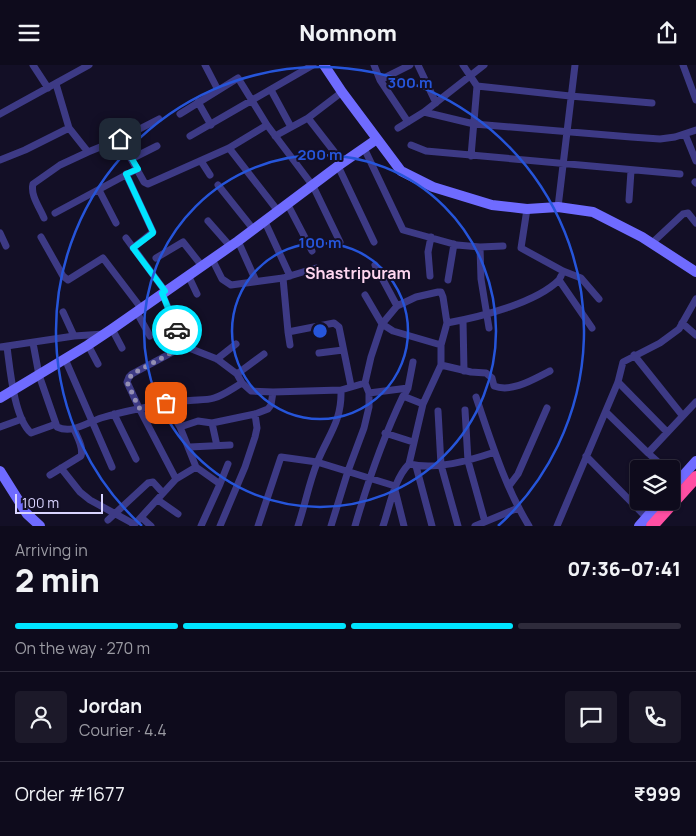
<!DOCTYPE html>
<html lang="en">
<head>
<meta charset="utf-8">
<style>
	body { margin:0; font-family:Manrope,sans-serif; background:#1c1929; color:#f1f3f6; height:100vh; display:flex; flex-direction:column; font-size:19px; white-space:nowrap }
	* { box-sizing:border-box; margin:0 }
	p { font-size:16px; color:#9b9ba3 }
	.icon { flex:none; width:28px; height:28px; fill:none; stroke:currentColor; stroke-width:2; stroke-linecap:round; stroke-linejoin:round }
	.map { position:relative; height:461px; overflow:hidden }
	.side { display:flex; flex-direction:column; background:#0e0b1c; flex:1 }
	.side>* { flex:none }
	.buttons { position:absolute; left:630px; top:395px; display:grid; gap:10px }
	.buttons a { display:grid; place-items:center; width:50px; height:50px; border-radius:5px; background:#0e0b1c; box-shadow:0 1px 4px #0004,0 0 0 1px #2e2b3b; font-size:25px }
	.scale { position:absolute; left:15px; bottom:12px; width:88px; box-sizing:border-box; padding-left:5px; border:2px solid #d9d4ff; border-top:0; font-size:14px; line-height:18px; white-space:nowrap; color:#d9d4ff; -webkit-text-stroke:4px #130f26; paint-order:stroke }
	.pin { position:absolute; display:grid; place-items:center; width:42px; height:42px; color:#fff; margin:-21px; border-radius:10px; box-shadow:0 2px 8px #0006 }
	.courier { position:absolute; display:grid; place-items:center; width:50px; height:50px; margin:-25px; border:4px solid #00e5ff; border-radius:50%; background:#fff; color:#222; box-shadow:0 1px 6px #0007 }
	.overview em { font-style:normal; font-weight:800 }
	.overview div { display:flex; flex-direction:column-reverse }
	.overview { display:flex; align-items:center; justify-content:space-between; height:85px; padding:0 15px }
	h1 { font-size:32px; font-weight:800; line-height:38px }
	.bar { display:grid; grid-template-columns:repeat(4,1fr); gap:8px 5px; align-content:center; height:60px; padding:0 15px }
	.bar i { height:6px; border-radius:4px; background:#2e2b3b }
	.bar .on { background:#00e5ff }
	.bar p { grid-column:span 4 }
	.line { display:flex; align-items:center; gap:12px; padding:0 15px; border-top:1px solid #2e2b3b }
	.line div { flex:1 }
	.round { display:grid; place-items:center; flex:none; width:52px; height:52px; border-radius:5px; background:#1c1929 }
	header { display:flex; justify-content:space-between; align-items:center; height:65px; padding:0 15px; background:#0e0b1c; font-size:22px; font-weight:800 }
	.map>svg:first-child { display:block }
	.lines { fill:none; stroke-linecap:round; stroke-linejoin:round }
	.street { stroke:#3d3a85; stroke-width:7 }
	.secondary { stroke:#6f6bff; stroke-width:10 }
	.highway { stroke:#ff4fa3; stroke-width:12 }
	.done { stroke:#948fb3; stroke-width:5; stroke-dasharray:0 9 }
	.route { stroke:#00e5ff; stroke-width:6 }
	.ring { fill:none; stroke:#2655da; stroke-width:2.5 }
	.labels { text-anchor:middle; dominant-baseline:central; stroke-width:4; stroke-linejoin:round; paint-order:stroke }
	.neighbourhood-label { font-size:16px; font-weight:bold; fill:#ffd6f0; stroke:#130f26 }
	.centre { fill:#2655da; stroke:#130f26; stroke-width:2.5 }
	.ring-label { font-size:15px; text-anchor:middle; font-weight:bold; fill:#2655da; stroke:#130f26; stroke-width:4; stroke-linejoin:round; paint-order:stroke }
</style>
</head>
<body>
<header><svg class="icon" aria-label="menu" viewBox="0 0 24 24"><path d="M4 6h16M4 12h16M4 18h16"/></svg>Nomnom<svg class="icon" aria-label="share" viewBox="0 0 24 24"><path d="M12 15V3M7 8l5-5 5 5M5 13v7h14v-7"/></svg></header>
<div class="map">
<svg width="696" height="461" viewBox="0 0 696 461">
	<rect width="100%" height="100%" fill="#130f26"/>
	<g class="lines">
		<!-- street -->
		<path class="street" d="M33,0l15,23
			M205,0l13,25
			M374,0l6,15 28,42
			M418,0l18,38
			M463,0l14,21 93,10 82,7
			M683,0l13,35
			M380,15l30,-15
			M271,25l20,37
			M198,37l13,23
			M424,47l50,12 157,13 29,2 15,-2 21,-7
			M0,49l89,-49
			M180,49l58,-36 29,47 46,61 27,56
			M308,53l35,45
			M69,63l19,24 32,-13 24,43 4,2 81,-36 38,-23
			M398,63l26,-16 60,-47
			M685,69l11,27
			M190,71l123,-71
			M275,71l33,-18 34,-26
			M120,74l39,-20
			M411,80l15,6 254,23
			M229,83l49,63
			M364,83l39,82 54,15 23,2 23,-1
			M471,91l6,-70
			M131,94l26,-13
			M0,95l25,-10 44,-22 -13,-44
			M201,96l9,14
			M338,101l36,76
			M126,109l27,58 -20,16
			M695,117l1,1
			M218,120l36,45
			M99,125l17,33
			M629,135l2,-29
			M288,140l24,46
			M558,142l17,-142
			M527,144l-6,39 42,23 18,7 18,21
			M55,148l82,-44
			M44,153c-4,-10 -14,-23 -11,-34l27,-19 28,-13
			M208,156l22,25
			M265,157l25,54
			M0,168l6,13
			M41,172l22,39 5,4 35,-22 38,50
			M126,173l39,53
			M238,176l18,40
			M652,178l31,-29 5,-1 8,10
			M480,182l1,32 8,49
			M156,193l27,-16 19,24
			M212,194l10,20 9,6 52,-7 33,-10
			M375,200l22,41
			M188,210l9,19
			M430,211l-2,-24 3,-15
			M561,211l-2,4 33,48
			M283,213l5,54
			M448,215l6,-36
			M162,228l22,53 -52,28 -3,3 -2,5 12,26 37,71
			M365,230l17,29 11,7 48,14
			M136,246l14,25
			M63,247l11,24
			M463,255l1,51
			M447,258c33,-6 89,-20 112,-43
			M682,258l14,12
			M112,264l10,19
			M33,278l6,32 17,49 1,3c15,7 29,-4 44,-9 27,-8 55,-13 83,-17 10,-2 21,0 30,-3 10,-3 19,-10 28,-15
			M88,280l10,19
			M290,280l-2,-13 46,-9 5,4 12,59
			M184,281l33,13 20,15 5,9 9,8 22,1 68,-2 24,-7
			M0,282l74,-11 30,-2
			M7,282c3,22 7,71 24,86l25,-9
			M319,288l24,-3
			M634,290l48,60
			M65,294l47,108
			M217,294l19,-15
			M441,300l30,7 15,1 6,5 2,8c18,7 40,-7 56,-15
			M237,309l27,-20
			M618,317l49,50
			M406,327l2,-4 5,-26
			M369,328l39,-5
			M476,332c15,44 29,90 53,129
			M166,338l14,24 16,40 24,17 8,-20
			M465,345l3,51 17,61
			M438,346l3,54 17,61
			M606,347l42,41 48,-51
			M114,349l22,45
			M212,358l5,23
			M0,362l22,-8
			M180,362l18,-6 14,2 43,-9 13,-5 3,-4 2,-13
			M385,368l28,9
			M190,382l40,-2
			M648,388l18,16
			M586,391l60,61
			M416,401l16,60
			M61,403l19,24 10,8 44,24
			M671,409l8,6
			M50,410l31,-19c3,-9 -4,-19 -7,-27
			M509,421l9,-12 29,-66
			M395,425l9,36
			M158,435l20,14
			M142,453l9,8
			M108,455l40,-37 5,-1 10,11
			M133,461l43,-47 20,-12
			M201,461l19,-42
			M220,461l25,-59 10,-30 2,-9 -2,-14
			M258,461l23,-69 36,5 78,24
			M298,461c7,-21 11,-43 19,-63 11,-28 25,-41 24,-73
			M331,461l17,-55 16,-43 5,-21v-14l-4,-10 6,-26 11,-33 15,-18 19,-9 22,-5h3l2,5 4,26 -6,22v20l-18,39 -14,60
			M355,461c13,-45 28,-88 48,-130l20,8
			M383,461c7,-20 11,-47 26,-62 28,6 59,-3 86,-12
			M475,461l43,-18
			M557,461l61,-144 5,-20 37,-19 19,-14 17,-30"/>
		<!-- secondary -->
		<path class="secondary" d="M324,0l18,27 59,79 32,16 59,18 35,4 31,-2 35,5 49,25 54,35
			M0,333l88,-53 24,-16 126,-88 100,-75 39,-27
			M0,406l27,43 13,12
			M671,424l25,-28
			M639,461l22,-25"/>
		<!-- highway -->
		<path class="highway" d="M652,461l44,-49"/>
	</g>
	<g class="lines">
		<!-- done -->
		<path class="done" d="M166,338l-27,5 -12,-26 5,-8 52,-28 -7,-16"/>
		<!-- route -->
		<path class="route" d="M120,74l18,30 -12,5 27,58v1l-20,15 32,43 -3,2 15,37"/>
	</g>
	<!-- distance rings -->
	<g class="ring">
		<circle cx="320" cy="266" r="88"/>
		<circle cx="320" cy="266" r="176"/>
		<path d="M142 461A264 264 0 1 1 498 461"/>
	</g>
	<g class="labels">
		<!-- neighbourhood labels -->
		<g class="neighbourhood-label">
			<text x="358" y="208">Shastripuram</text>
		</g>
	</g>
	<circle cx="320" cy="266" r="8" class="centre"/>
	<g class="ring-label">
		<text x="410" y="23">300 m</text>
		<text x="320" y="95">200 m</text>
		<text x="320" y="183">100 m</text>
	</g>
</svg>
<div class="buttons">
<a><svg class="icon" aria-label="layers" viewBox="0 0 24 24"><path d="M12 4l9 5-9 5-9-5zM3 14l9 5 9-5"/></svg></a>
</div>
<div class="scale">100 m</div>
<div class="pin" style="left:166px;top:338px;background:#ea580c"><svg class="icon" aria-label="bag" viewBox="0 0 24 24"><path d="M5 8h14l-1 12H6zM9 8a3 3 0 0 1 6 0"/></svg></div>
<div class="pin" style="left:120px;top:74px;background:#1f2937"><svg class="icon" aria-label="home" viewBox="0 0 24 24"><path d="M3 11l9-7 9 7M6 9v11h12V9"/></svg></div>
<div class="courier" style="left:177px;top:265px"><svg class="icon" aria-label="car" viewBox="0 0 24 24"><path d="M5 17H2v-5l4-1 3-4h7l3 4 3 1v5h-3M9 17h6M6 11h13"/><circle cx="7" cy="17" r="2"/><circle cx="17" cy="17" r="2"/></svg></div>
</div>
<section class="side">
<div class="overview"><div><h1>2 min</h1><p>Arriving in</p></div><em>07:36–07:41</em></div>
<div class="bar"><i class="on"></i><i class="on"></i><i class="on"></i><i></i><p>On the way · 270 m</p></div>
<div class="line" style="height:90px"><a class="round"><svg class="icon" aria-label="person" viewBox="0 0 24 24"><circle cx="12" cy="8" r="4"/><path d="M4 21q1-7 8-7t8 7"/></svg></a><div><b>Jordan</b><p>Courier · 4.4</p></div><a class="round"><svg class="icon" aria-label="chat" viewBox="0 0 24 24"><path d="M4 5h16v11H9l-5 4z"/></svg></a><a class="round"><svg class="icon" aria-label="phone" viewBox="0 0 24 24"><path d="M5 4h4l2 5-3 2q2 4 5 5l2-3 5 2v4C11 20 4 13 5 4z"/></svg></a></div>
<div class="line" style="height:65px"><div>Order #1677</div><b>₹999</b></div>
</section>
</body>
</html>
